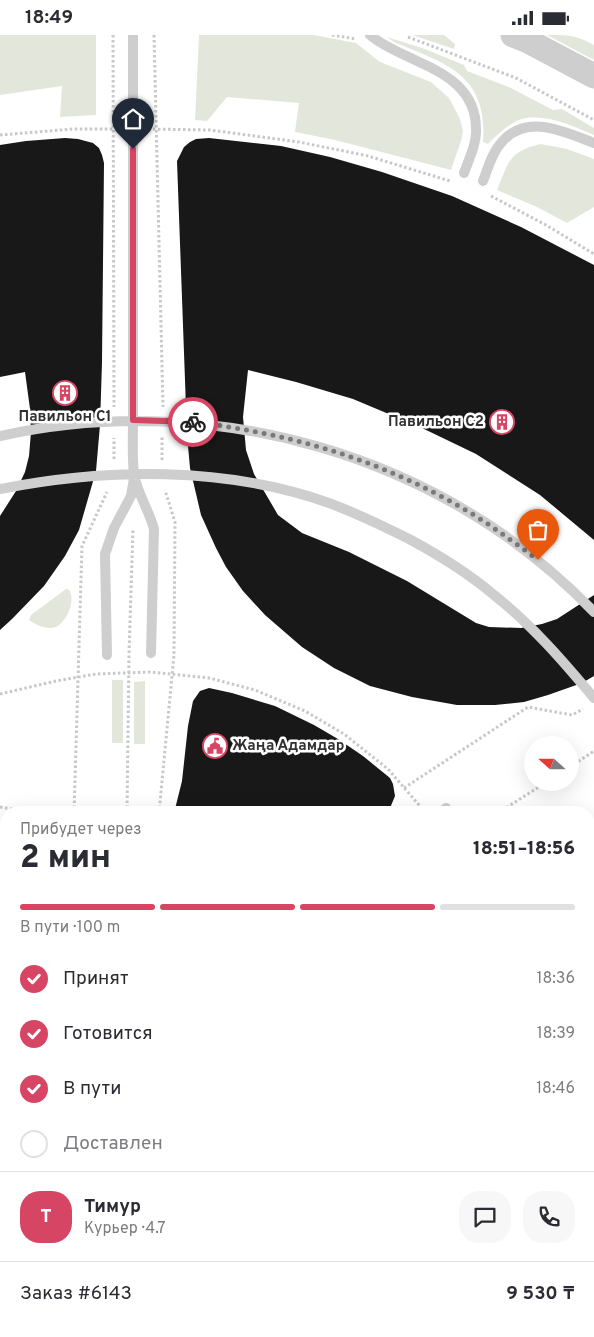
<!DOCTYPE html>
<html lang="ru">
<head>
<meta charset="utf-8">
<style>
	body { margin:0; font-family:Overpass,sans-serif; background:#f7f7f7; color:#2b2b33; height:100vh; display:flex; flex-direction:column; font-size:19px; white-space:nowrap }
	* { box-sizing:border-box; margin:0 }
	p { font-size:16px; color:#7c7c81 }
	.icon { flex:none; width:28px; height:28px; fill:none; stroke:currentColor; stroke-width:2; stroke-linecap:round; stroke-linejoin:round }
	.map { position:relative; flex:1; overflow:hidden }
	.sheet { position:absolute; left:0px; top:771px; width:595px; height:531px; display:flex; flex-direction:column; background:#fff; border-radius:20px 20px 0 0; box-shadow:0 5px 20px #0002 }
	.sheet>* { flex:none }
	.needle { width:32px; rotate:291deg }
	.controls { position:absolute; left:524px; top:701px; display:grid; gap:10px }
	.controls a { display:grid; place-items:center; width:55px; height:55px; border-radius:50%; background:#fff; box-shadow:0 5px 20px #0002; font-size:25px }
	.pin { position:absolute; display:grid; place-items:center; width:42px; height:42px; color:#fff; margin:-51px -21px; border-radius:50% 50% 50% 0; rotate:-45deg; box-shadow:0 0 5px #0007 }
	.pin .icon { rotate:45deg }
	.courier { position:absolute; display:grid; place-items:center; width:50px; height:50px; margin:-25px; border:4px solid #d64563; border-radius:50%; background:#fff; color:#222; box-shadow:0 1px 6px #0007 }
	.headline em { font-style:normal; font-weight:800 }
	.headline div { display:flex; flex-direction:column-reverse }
	.headline { display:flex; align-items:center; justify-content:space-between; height:85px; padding:0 20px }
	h1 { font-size:32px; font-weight:800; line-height:38px }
	.bar { display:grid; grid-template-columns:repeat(4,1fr); gap:8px 5px; align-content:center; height:60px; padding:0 20px }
	.bar i { height:6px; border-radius:4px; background:#e1e1e2 }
	.bar .on { background:#d64563 }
	.bar p { grid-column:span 4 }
	.line { display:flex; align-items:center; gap:12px; padding:0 20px; border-top:1px solid #e1e1e2 }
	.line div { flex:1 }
	.round { display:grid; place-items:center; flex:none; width:52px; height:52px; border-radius:20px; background:#f7f7f7 }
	ol { padding:0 20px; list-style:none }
	li { display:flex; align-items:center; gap:15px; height:55px }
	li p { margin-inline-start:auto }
	li .icon { padding:5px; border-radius:50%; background:#d64563; color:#fff; stroke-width:4 }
	li:last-child { color:#7c7c81 }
	li i { width:28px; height:28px; border:2px solid #e1e1e2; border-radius:50% }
	.status { display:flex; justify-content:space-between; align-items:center; height:35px; padding:0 25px; background:#fff; direction:ltr }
	.status svg { height:14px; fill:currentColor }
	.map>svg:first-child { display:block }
	.green { fill:#e3e7db }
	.building { fill:#181818 }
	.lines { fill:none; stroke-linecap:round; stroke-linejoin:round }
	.path { stroke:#c8c8c8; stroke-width:3; stroke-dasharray:2.5 2.5; stroke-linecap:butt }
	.service { stroke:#cecece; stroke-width:10 }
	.tertiary { stroke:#cecece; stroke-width:25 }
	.done { stroke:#797979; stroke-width:5; stroke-dasharray:0 9 }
	.route { stroke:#d64563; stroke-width:6 }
	.labels { text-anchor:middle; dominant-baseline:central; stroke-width:5; stroke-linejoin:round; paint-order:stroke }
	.poi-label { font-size:15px; font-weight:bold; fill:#313131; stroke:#fff }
</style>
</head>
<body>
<div class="status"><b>18:49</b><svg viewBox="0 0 49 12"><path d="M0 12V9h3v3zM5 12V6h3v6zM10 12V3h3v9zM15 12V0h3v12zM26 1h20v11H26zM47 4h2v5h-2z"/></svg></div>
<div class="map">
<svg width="594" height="1302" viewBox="0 0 594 1302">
	<rect width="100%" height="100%" fill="#fff"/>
	<!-- green -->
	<path class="green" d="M0,0h96v80l-36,2 2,-31 -62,9z
		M199,0h115l42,8 24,19 51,20 18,16 11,21 3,12 -2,10 -10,29 -116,-30 -40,-8 4,-29 -72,-6 -20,24 -12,-1z
		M412,0h32l11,9 -1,5z
		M547,0c22,0 28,0 47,10v15z
		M387,2l38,12 39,16 3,6 44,17 42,22 9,-1 32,19v7c-21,-9 -48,-22 -72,-16 -13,4 -25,16 -34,25l-5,-2c5,-67 -36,-78 -89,-100z
		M541,109l26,5 27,10v48l-27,16 -30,-16 -40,-17c11,-27 12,-39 44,-46z
		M66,554h2c9,9 -1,33 -12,38 -9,3 -20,-2 -27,-7l2,-5z
		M112,645h11v63h-11z
		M145,646v63h-11v-62z
		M84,1296h31v6h-31z"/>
	<!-- building -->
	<path class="building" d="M65,103l13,1 15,4 6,5 3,7 2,8 -2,199 -2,63 -4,46 -17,59 -14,26 -21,30 -32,33 -12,11v-114l16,-25 9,-19 4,-16 2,-24 -1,-23 -5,-37 -25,5v-232l26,-4z
		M209,103l72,8 49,11 52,15 70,24 69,31 73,38v275l-54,-45 -64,-41 -54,-26 -69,-29 -57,-17 -48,-12 -5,47 3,33 8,24 24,41 24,18 47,19 58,29 69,42 13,4 32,1 21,-4 15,-5 37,-24v81l-12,7 -34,12 -24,7 -29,3h-38l-45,-8 -42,-11 -36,-18 -32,-21 -37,-32 -22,-24 -17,-24 -10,-19 -15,-33 -11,-47 -3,-33 -10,-274 7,-14 6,-5 6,-3z
		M209,653l23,5 43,13 39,19 24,14 25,17 27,22 3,6 2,12 -5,12 -5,5h-211l8,-32 6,-55 5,-25 7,-10z
		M594,834v367l-5,-10v-346z
		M6,950v103l-6,-18v-69z
		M155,1296h226l-7,6h-220z"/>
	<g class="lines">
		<!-- path -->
		<path class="path" d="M113,0l1,372
			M154,0l9,372
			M332,0l24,4
			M408,2l108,41 78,42
			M148,94l62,1 89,12 69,14 82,25
			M0,100l73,-6h41
			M491,161l55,29 48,29
			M114,424v-21
			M162,425v-24
			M0,659l56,-13 40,-7 55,-2 58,6 46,12 50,21 39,23 44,35 37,43
			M570,732l24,-16
			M404,753l124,-81 44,8 11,-6
			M0,772l36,6
			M74,778l8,-267 25,-54
			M127,778l2,-159 4,-126
			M159,778l15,-158 1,-133 -10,-32
			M498,778l47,-30
			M589,799l5,-3
			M0,862l6,7
			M0,920l6,-9
			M0,1096l6,9
			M0,1185l2,2 3,115
			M589,1239l5,3
			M125,1296v6
			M413,1296l6,6
			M542,1296l8,6
			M75,1302l1,-6
			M396,1302l6,-6"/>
		<!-- service -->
		<path class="service" d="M133,0v385c0,18 -1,37 1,54 3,19 15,36 20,55l-3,124
			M370,0c14,12 31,18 47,26 30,13 59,30 59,68 1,14 -7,30 -12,44
			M483,146c5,-13 9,-28 18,-38 25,-31 64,-11 93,0
			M0,401c212,-47 443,18 594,176
			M0,454c107,-21 225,-23 329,14 27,10 54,23 80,36 30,16 59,34 85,56 38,30 69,66 100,103
			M107,620l-2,-101 9,-26 17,-32 3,-18
			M440,778l6,-5
			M589,1268l5,31
			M452,1296l8,6"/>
		<!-- tertiary -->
		<path class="tertiary" d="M513,0l15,6 66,35"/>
	</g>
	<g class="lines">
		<!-- done -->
		<path class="done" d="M193,387c91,11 172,33 253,77 33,17 62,39 92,61"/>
		<!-- route -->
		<path class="route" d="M133,114v271l60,2"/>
	</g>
	<!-- icons -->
	<defs>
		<symbol id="building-ring" viewBox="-11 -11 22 22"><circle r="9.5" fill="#fff" stroke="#d64563" stroke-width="1.5"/><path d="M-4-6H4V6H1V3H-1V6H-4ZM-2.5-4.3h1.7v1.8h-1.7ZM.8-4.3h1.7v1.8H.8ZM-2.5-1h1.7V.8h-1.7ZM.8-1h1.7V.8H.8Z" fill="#d64563"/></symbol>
		<symbol id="civic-ring" viewBox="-11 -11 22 22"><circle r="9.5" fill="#fff" stroke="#d64563" stroke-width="1.5"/><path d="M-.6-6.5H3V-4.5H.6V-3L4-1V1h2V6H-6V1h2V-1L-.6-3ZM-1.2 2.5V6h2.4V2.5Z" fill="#d64563"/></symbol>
	</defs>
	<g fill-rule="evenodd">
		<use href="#building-ring" x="51" y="344" width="28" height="28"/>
		<use href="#building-ring" x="488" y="373" width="28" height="28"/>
		<use href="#civic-ring" x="201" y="697" width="28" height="28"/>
	</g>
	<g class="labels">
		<!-- poi labels -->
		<g class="poi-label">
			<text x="65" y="382">Павильон С1</text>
			<text x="484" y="387" text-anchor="end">Павильон С2</text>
			<text x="232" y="711" text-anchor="start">Жаңа Адамдар</text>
		</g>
	</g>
</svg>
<div class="controls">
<a><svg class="needle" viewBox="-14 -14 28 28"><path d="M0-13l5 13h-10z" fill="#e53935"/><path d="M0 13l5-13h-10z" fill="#7c7c81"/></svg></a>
</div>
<div class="pin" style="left:538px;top:525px;background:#ea580c"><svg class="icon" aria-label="bag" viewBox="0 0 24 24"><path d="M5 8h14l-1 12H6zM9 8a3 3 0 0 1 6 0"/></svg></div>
<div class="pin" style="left:133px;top:114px;background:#1f2937"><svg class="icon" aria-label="home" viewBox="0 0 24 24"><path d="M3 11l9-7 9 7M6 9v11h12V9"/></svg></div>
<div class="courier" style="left:193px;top:387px"><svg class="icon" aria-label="bike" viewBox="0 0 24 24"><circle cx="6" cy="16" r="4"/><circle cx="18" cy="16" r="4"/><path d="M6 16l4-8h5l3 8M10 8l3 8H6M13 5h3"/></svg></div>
<section class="sheet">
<div class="headline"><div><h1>2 мин</h1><p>Прибудет через</p></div><em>18:51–18:56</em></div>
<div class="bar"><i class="on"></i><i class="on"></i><i class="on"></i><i></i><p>В пути · 100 m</p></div>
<ol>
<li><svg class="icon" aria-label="check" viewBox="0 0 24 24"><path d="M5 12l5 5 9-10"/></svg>Принят<p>18:36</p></li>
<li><svg class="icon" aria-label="check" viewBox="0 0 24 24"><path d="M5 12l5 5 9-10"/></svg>Готовится<p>18:39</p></li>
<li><svg class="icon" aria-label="check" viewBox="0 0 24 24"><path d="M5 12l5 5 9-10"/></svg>В пути<p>18:46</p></li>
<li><i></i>Доставлен</li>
</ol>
<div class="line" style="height:90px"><b class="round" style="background:#d64563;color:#fff">Т</b><div><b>Тимур</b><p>Курьер · 4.7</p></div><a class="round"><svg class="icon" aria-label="chat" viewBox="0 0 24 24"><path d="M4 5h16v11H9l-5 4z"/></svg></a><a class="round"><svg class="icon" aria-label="phone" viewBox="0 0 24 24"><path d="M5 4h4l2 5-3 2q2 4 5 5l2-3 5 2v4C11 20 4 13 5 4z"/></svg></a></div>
<div class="line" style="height:65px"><div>Заказ #6143</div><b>9 530 ₸</b></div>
</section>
</div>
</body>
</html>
